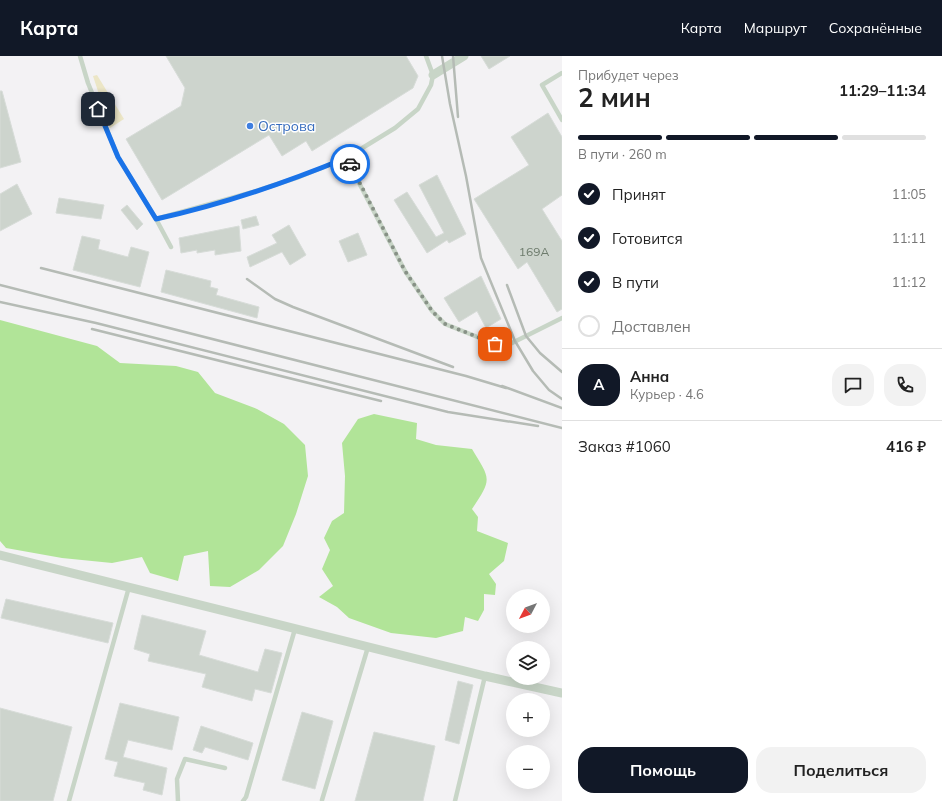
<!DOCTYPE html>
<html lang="ru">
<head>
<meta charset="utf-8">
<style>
	body { margin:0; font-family:Mulish,sans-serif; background:#f2f2f2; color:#222; height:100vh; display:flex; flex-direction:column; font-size:15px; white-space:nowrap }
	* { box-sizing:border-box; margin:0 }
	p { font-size:13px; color:#767676 }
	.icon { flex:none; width:22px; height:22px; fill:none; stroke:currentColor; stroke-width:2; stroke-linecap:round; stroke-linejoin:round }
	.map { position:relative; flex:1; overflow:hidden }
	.drawer { display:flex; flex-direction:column; background:#fff; width:380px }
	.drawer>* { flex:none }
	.needle { width:26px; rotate:229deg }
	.controls { position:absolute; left:506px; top:533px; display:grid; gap:8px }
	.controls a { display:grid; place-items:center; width:44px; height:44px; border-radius:50%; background:#fff; box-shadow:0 4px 16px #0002; font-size:20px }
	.pin { position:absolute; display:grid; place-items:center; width:34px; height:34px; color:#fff; margin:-17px; border-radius:8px; box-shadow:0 2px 6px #0006 }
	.courier { position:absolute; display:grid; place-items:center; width:40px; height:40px; margin:-20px; border:3px solid #1a73e8; border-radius:50%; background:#fff; color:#222; box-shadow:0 1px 5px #0007 }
	.head em { font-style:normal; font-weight:700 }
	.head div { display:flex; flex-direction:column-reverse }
	.head { display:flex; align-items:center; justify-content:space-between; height:68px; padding:0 16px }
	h1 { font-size:26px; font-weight:700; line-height:30px }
	.bar { display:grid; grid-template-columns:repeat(4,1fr); gap:6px 4px; align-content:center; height:48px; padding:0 16px }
	.bar i { height:5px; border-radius:3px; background:#e0e0e0 }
	.bar .active { background:#111827 }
	.bar p { grid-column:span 4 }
	.line { display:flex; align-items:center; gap:10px; padding:0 16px; border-top:1px solid #e0e0e0 }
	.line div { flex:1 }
	.round { display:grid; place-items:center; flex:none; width:42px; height:42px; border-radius:16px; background:#f2f2f2 }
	ol { padding:0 16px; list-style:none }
	li { display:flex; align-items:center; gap:12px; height:44px }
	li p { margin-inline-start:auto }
	li .icon { padding:4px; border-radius:50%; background:#111827; color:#fff; stroke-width:4 }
	li:last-child { color:#767676 }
	li i { width:22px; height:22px; border:2px solid #e0e0e0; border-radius:50% }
	.cta { display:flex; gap:8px; margin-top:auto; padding:8px 16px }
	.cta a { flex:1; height:46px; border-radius:16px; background:#111827; color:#fff; font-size:16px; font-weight:700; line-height:46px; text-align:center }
	.cta a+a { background:#f2f2f2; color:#222 }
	header { display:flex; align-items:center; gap:24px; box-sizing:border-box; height:56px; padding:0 20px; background:#111827; color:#fff }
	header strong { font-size:19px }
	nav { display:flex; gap:22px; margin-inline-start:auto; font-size:14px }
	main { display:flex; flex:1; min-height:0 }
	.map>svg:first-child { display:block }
	.green { fill:#ece6c6 }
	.water { fill:#b1e498 }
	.building { fill:#cdd4cd; stroke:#d7dcd8 }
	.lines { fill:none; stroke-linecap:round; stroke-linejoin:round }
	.service { stroke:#c8d5c7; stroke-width:4.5 }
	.minor { stroke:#c8d5c7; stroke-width:9 }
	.rail { stroke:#b5bbb5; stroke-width:2.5 }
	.done { stroke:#879186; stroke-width:4; stroke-dasharray:0 7.2 }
	.route { stroke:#1a73e8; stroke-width:5 }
	.shop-dot { fill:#3f7fe0; stroke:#fff; stroke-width:1.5 }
	.labels { text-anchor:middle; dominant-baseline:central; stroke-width:3; stroke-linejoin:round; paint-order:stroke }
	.number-label { font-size:12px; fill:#6d7b6c }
	.shop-label { font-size:14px; fill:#366cbe; stroke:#fff; text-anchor:start }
</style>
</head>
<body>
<header>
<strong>Карта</strong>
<nav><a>Карта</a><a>Маршрут</a><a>Сохранённые</a></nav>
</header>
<main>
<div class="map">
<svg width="562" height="745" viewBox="0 0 562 745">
	<rect width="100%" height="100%" fill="#f3f2f4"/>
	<!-- green -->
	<path class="green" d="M97,19l27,44 -14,9 -17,-52z"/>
	<!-- water -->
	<path class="water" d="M0,264l97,26 23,17 56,3 22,6 17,21 42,16 27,15 21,21 3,31 -12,38 -13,32 -24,24 -29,17 -20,-1 -2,-35 -24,5 -6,25 -28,-8 -8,-16 -30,6 -50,-5 -56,-10 -6,-7z
		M374,358l43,9 -1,16 20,6 36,4c18,30 21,29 0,60l6,8 -1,14 31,12 -4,18 -15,13 7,10 -1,11 -11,-1v16l-6,11 -13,-4 -2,14 -27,7 -45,-5 -42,-15 -12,-11 -18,-10 14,-11 -11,-17 8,-19 -6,-12 8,-17 12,-8 1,-37 -3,-33 16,-24z"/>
	<!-- building -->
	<path class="building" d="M166,0h240l12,20 -5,12 -101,63 -6,-10 -24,15 -13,-21 -107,65 -36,-61 55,-33 4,-18z
		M481,0h29l-21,13z
		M0,35h2l19,71 -21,6z
		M548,57l14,24v58l-20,14 20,32v68l-5,3 -30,-50 -9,7 -44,-70 55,-34 -18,-28z
		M437,119l29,59 -17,9 -2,-3 -20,13 -33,-53 13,-8 29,45 8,-4 -25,-48z
		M17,128l15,30 -32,17v-37z
		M59,142l45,7 -3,14 -45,-6z
		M127,149l16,19 -6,6 -16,-20z
		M256,160l3,9 -16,4 -2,-9z
		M289,169l17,30 -16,10 -8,-13 -32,15 -3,-10 30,-14 -5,-8z
		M239,170l2,25 -26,4v-5l-18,3v-3l-16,3 -2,-15z
		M358,177l9,22 -19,7 -9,-21z
		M82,180l18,4 -2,9 30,8 3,-10 18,5 -9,35 -67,-17z
		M166,214l45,11 -1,6 8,2 -2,6 43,12 -2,11 -96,-26z
		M481,220l20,43 -15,9 -9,-17 -18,11 -15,-24z
		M6,543l107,24 -5,20 -107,-25z
		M142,559l64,16 -7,24 59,17 7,-23 17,4 -11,40 -16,-4 -3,12 -50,-14 4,-13 -58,-13 2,-7 -16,-5z
		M458,625l15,4 -14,59 -14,-4z
		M120,647l59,14 -7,33 -44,-10 -5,17 44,11 -5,27 -19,-5 2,-7 -31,-7 4,-14 -13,-3z
		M0,652l72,19 -19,74h-53z
		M302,656l31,9 -18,68 -33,-9z
		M201,670l52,17 -5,17 -43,-13 -3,6 -9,-3z
		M374,676l61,14 -12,55h-68z"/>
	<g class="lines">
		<!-- service -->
		<path class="service" d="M80,0l8,27 30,74 38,62 97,-27 46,-15 47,-19 49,-30 23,-19 13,-24 2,-10 -7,-19
			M562,17l-20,12 20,35
			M346,102l59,113 27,40 13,13 50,20h15l52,-26
			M156,163l15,28
			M322,744l46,-153
			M69,745l60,-214
			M178,745l-1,-22 8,-20 40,9
			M243,745l3,-4 49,-168
			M455,745l30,-125"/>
		<!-- minor -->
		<path class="minor" d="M433,19l31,-19
			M0,499l485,121 77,17"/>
		<!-- rail -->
		<path class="rail" d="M442,0l8,48 16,72 15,82 34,83 18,30 16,19 13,9
			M453,0l5,61
			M41,212l425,108 40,12
			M247,223l28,20 18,8 160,60
			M0,229l562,143
			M507,229l19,51 14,17 22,19
			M0,246l96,21 352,89 90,14
			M92,273l289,72
			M502,330l60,22"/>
	</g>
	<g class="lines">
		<!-- done -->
		<path class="done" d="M350,108l55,107 27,40 13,13 50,20"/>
		<!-- route -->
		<path class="route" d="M98,53l20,48 38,62c65,-14 129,-36 190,-61l4,6"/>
	</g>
	<!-- markers -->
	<circle class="shop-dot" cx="250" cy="70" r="4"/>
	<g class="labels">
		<!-- number labels -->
		<g class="number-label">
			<text x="534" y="195">169А</text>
		</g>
		<!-- shop labels -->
		<g class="shop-label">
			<text x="258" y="70">Острова</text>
		</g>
	</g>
</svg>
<div class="controls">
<a><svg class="needle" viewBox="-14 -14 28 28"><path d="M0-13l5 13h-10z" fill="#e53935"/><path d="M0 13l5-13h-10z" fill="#767676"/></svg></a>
<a><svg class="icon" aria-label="layers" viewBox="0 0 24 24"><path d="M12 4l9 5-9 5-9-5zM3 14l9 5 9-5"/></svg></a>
<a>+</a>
<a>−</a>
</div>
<div class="pin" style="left:495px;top:288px;background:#ea580c"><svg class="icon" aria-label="bag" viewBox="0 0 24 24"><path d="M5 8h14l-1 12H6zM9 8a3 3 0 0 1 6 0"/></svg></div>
<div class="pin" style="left:98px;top:53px;background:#1f2937"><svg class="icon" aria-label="home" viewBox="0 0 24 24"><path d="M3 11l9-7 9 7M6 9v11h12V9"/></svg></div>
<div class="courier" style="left:350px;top:108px"><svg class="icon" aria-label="car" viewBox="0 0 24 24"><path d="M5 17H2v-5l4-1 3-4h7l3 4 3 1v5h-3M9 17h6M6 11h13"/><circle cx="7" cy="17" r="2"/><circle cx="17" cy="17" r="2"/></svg></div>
</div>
<section class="drawer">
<div class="head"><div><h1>2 мин</h1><p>Прибудет через</p></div><em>11:29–11:34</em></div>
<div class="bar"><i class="active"></i><i class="active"></i><i class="active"></i><i></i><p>В пути · 260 m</p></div>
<ol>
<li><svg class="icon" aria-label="check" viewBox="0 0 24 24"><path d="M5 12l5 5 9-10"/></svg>Принят<p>11:05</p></li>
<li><svg class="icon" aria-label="check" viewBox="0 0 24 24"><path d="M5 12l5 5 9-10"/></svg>Готовится<p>11:11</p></li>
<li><svg class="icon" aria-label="check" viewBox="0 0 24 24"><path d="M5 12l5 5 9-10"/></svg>В пути<p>11:12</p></li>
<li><i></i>Доставлен</li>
</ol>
<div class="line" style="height:72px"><b class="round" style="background:#111827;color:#fff">А</b><div><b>Анна</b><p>Курьер · 4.6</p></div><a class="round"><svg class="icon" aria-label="chat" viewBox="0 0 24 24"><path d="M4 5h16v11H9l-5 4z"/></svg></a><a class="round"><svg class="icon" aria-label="phone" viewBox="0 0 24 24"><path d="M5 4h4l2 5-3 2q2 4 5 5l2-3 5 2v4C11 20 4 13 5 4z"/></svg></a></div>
<div class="line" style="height:52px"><div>Заказ #1060</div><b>416 ₽</b></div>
<div class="cta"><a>Помощь</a><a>Поделиться</a></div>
</section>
</main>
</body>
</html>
